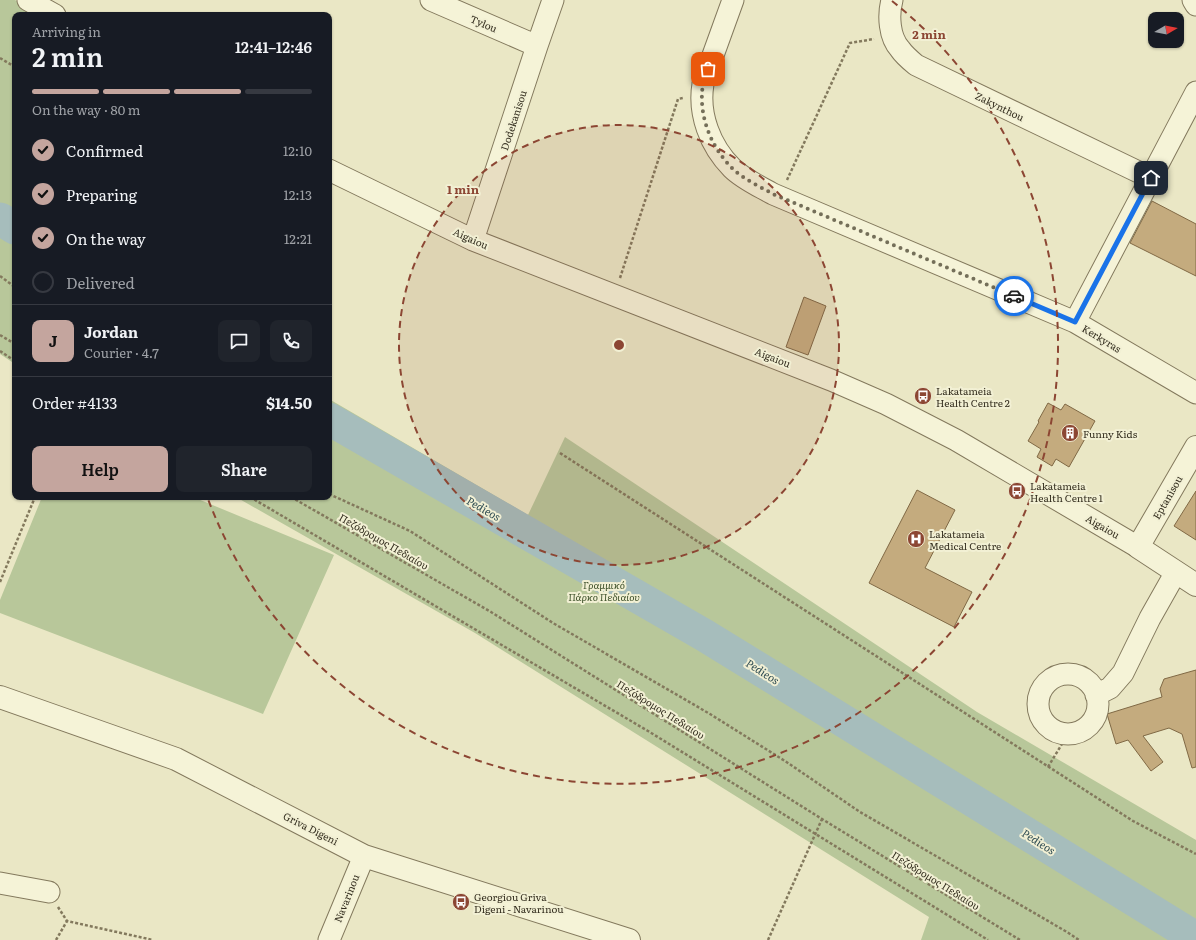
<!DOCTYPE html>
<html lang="en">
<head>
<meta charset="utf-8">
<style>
	body { margin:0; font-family:Literata,serif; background:#20242c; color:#f1f3f6; height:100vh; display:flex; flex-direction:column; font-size:15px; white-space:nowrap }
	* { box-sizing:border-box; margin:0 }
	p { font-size:13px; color:#9ea1a6 }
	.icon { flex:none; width:22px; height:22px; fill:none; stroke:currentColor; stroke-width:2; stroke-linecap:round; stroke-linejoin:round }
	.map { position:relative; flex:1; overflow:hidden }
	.panel { position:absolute; left:12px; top:12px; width:320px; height:488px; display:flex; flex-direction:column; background:#171b24; border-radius:8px; box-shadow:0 1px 3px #0004 }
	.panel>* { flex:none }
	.needle { width:26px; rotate:80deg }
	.tools { position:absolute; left:1148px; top:12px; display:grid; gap:8px }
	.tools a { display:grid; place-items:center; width:36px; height:36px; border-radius:8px; background:#171b24; box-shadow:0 1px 3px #0004; font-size:20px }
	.pin { position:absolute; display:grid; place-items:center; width:34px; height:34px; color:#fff; margin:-17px; border-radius:8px; box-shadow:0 2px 6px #0006 }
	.courier { position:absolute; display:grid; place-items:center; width:40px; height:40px; margin:-20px; border:3px solid #1a73e8; border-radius:50%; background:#fff; color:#222; box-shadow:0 1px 5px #0007 }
	.overview em { font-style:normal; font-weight:600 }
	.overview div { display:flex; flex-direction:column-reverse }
	.overview { display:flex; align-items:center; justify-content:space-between; height:68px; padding:0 20px }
	h1 { font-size:26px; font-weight:600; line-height:30px }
	.bar { display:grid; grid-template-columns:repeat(4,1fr); gap:6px 4px; align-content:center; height:48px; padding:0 20px }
	.bar i { height:5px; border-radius:3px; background:#363941 }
	.bar .active { background:#c4a59e }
	.bar p { grid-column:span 4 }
	.line { display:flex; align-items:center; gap:10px; padding:0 20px; border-top:1px solid #363941 }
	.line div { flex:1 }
	.round { display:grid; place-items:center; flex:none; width:42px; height:42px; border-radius:8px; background:#20242c }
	ol { padding:0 20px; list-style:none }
	li { display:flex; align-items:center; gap:12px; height:44px }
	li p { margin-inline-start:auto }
	li .icon { padding:4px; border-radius:50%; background:#c4a59e; color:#111; stroke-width:4 }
	li:last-child { color:#9ea1a6 }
	li i { width:22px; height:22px; border:2px solid #363941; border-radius:50% }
	.primary-button { display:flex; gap:8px; margin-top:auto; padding:8px 20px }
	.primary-button a { flex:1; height:46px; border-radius:8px; background:#c4a59e; color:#111; font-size:16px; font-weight:600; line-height:46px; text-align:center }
	.primary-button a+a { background:#20242c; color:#f1f3f6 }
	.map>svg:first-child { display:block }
	.green { fill:#b8c79a }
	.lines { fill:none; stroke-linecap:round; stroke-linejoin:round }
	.river { stroke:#a6bdbc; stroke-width:33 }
	.building { fill:#c4ab7e; stroke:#806945 }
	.minor-casing { stroke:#83795d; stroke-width:23 }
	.tertiary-casing { stroke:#83795d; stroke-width:24 }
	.path { stroke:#83795d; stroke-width:2.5; stroke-dasharray:3 2; stroke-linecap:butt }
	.minor { stroke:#f5f3d7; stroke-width:21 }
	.tertiary { stroke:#f5f3d7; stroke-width:22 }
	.done { stroke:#746f59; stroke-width:4; stroke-dasharray:0 7.2 }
	.route { stroke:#1a73e8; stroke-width:5 }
	.ring { fill:none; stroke:#8c4633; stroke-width:2; stroke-dasharray:7 5 }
	.labels { text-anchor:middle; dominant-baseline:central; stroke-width:4; stroke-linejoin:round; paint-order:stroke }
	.street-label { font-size:10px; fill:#342e1f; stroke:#f2f0d4 }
	.poi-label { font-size:10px; fill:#342e1f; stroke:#f2f0d4; text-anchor:start }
	.park-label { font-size:10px; font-style:italic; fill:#3c4f28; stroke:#f2f0d4 }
	.water-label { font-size:11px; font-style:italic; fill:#304d53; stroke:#f2f0d4 }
	.centre { fill:#8c4633; stroke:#f2f0d4; stroke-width:2 }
	.ring-label { font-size:12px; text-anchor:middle; font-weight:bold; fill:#8c4633; stroke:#f2f0d4; stroke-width:4; stroke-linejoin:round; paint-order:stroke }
</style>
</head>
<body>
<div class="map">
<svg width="1196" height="940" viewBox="0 0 1196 940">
	<rect width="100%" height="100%" fill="#eae7c5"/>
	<!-- green -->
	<path class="green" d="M0,0h15l27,15h-27v349l-15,-10z
		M329,399l199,116 37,-78 412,275 219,128v100h-275l8,-23 -454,-284 -239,-136h93z
		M42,497h151l141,58 -71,159 -263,-101v-13z"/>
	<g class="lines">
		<!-- river -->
		<path class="river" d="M0,219l15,9
			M329,419l375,216 487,300"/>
	</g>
	<!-- building -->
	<path class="building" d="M1152,201l44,23v52l-66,-33z
		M804,297l22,9 -18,49 -22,-8z
		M1048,403l13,7 4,-6 30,17 -26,46 -13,-8 -4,7 -15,-9 4,-8 -13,-8 11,-19 -1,-1z
		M917,490l38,20 -30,58 47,24 -18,35 -85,-44z
		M1196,491v49l-22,-14z
		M1196,670v97l-4,1 -10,-34 -13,-6 -26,8 20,26 -12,9 -23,-31 -12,4 -9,-30 55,-17 -2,-8 4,-10z"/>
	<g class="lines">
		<defs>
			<path id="minor" d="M28,0l27,15
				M431,0l106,46
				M733,0c-7,19 -14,39 -21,58 -3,8 -8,17 -9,26 -5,30 7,62 29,84 11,11 27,18 41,26l302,128 121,71
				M892,0c-4,15 -3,37 8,49 4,6 10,11 16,16l235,113
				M1193,0l3,5
				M329,170l144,70 358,140 55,24 70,36 182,107
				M473,240l64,-194 16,-46
				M1075,322l121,-230
				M1038 704a30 30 0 1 1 60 0a30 30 0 1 1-60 0Z
				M1096,695l14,-7 13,-15 27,-55 26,-46
				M0,883l49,9
				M329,940l35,-84"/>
			<path id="tertiary" d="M1196,447l-58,100 58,38
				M0,697l176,62 188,97 265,84"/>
		</defs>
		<!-- minor casing -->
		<use href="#minor" class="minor-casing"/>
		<!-- tertiary casing -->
		<use href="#tertiary" class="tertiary-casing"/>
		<!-- path -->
		<path class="path" d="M0,58l15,9
			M787,180l63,-137 24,-4
			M0,276l15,11
			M620,278l58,-179 5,-1
			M0,335l15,9
			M0,351l15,10
			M560,453l573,368 63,33
			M329,494l81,37 143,92 157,91 75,47 75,51 207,120 12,8
			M250,497l398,234 340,209
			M291,497l200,115 331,207 198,121
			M0,582l35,-85
			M1048,767l20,-33
			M58,907l9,14 86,19
			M56,940l11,-19
			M768,940l54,-121"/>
		<!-- minor -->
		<use href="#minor" class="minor"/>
		<!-- tertiary -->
		<use href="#tertiary" class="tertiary"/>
	</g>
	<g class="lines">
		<!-- done -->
		<path class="done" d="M708,69c-2,5 -5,10 -5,15 -5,30 7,62 29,84 11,11 27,18 41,26l241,102"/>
		<!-- route -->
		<path class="route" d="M1014,296l61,26 76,-144"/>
	</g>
	<!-- distance rings -->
	<circle cx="619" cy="345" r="220" fill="#8c4633" fill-opacity=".12"/>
	<g class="ring">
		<circle cx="619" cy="345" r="220"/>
		<path d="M892 1A439 439 0 1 1 208 499"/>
	</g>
	<!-- icons -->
	<defs>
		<symbol id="bus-disc" viewBox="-11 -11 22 22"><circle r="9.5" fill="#8c4633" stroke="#f2f0d4"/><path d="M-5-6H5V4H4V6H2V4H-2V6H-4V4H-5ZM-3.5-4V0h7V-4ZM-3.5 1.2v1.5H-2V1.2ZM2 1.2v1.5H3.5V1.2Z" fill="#fff"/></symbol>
		<symbol id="building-disc" viewBox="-11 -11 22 22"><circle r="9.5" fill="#8c4633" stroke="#f2f0d4"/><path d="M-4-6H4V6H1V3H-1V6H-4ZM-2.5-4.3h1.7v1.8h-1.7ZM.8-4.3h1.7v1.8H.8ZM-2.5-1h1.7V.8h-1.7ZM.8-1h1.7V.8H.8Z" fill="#fff"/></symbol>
		<symbol id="hospital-disc" viewBox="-11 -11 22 22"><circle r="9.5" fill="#8c4633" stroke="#f2f0d4"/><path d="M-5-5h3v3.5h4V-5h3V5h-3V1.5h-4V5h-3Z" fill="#fff"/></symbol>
	</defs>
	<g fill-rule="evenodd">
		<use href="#bus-disc" x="913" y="386" width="20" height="20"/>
		<use href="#building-disc" x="1060" y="423" width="20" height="20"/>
		<use href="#bus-disc" x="1007" y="481" width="20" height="20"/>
		<use href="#hospital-disc" x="906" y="529" width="20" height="20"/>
		<use href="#bus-disc" x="451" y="892" width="20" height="20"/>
	</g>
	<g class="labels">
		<!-- street labels -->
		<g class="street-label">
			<text transform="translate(484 23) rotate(23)">Tylou</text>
			<text transform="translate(1000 106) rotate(26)">Zakynthou</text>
			<text transform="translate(513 120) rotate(-72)">Dodekanisou</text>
			<text transform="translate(471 238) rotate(24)">Aigaiou</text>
			<text transform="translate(1102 338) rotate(31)">Kerkyras</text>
			<text transform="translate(773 357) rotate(21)">Aigaiou</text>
			<text transform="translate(1167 497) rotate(-60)">Eptanisou</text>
			<text transform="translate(1103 526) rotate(30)">Aigaiou</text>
			<text transform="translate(384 541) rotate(30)">Πεζόδρομος Πεδιαίου</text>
			<text transform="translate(661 709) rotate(32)">Πεζόδρομος Πεδιαίου</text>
			<text transform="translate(311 828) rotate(27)">Griva Digeni</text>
			<text transform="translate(936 880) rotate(32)">Πεζόδρομος Πεδιαίου</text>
			<text transform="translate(346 898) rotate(-68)">Navarinou</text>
		</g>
		<!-- poi labels -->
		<g class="poi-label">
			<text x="936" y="390">Lakatameia<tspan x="936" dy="12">Health Centre 2</tspan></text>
			<text x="1083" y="433">Funny Kids</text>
			<text x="1030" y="485">Lakatameia<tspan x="1030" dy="12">Health Centre 1</tspan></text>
			<text x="929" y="533">Lakatameia<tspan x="929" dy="12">Medical Centre</tspan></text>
			<text x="474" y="896">Georgiou Griva<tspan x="474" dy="12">Digeni - Navarinou</tspan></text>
		</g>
		<!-- park labels -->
		<g class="park-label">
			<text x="604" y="584">Γραμμικό<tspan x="604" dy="12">Πάρκο Πεδιαίου</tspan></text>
		</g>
		<!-- water labels -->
		<g class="water-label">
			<text transform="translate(484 508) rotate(30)">Pedieos</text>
			<text transform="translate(763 671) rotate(32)">Pedieos</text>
			<text transform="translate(1039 841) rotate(32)">Pedieos</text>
		</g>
	</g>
	<circle cx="619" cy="345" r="6" class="centre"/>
	<g class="ring-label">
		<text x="929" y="39">2 min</text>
		<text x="463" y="194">1 min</text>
	</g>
</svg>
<div class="tools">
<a><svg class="needle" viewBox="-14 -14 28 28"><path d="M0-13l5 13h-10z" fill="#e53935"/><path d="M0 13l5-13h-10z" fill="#9ea1a6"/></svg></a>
</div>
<div class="pin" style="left:708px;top:69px;background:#ea580c"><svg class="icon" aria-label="bag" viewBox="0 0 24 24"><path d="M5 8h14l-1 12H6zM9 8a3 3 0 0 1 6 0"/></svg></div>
<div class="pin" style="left:1151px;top:178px;background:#1f2937"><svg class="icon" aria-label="home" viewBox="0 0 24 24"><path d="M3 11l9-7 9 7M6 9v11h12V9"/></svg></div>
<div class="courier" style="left:1014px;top:296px"><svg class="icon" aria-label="car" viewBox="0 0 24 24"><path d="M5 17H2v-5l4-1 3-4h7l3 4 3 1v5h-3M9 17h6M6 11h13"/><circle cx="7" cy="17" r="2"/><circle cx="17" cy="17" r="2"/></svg></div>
<section class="panel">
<div class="overview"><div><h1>2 min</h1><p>Arriving in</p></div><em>12:41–12:46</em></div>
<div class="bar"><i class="active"></i><i class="active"></i><i class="active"></i><i></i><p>On the way · 80 m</p></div>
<ol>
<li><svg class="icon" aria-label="check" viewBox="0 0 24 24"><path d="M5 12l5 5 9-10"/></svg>Confirmed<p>12:10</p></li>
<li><svg class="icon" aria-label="check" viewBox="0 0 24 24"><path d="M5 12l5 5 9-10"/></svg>Preparing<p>12:13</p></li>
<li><svg class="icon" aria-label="check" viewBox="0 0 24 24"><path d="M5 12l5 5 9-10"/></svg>On the way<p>12:21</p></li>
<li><i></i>Delivered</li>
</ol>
<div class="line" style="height:72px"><b class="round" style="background:#c4a59e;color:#111">J</b><div><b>Jordan</b><p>Courier · 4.7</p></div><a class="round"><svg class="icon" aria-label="chat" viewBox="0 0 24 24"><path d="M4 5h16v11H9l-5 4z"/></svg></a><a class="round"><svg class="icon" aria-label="phone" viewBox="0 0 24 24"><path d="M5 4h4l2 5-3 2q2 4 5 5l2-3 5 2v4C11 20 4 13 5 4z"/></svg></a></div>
<div class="line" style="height:52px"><div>Order #4133</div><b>$14.50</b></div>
<div class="primary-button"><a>Help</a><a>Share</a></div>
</section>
</div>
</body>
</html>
